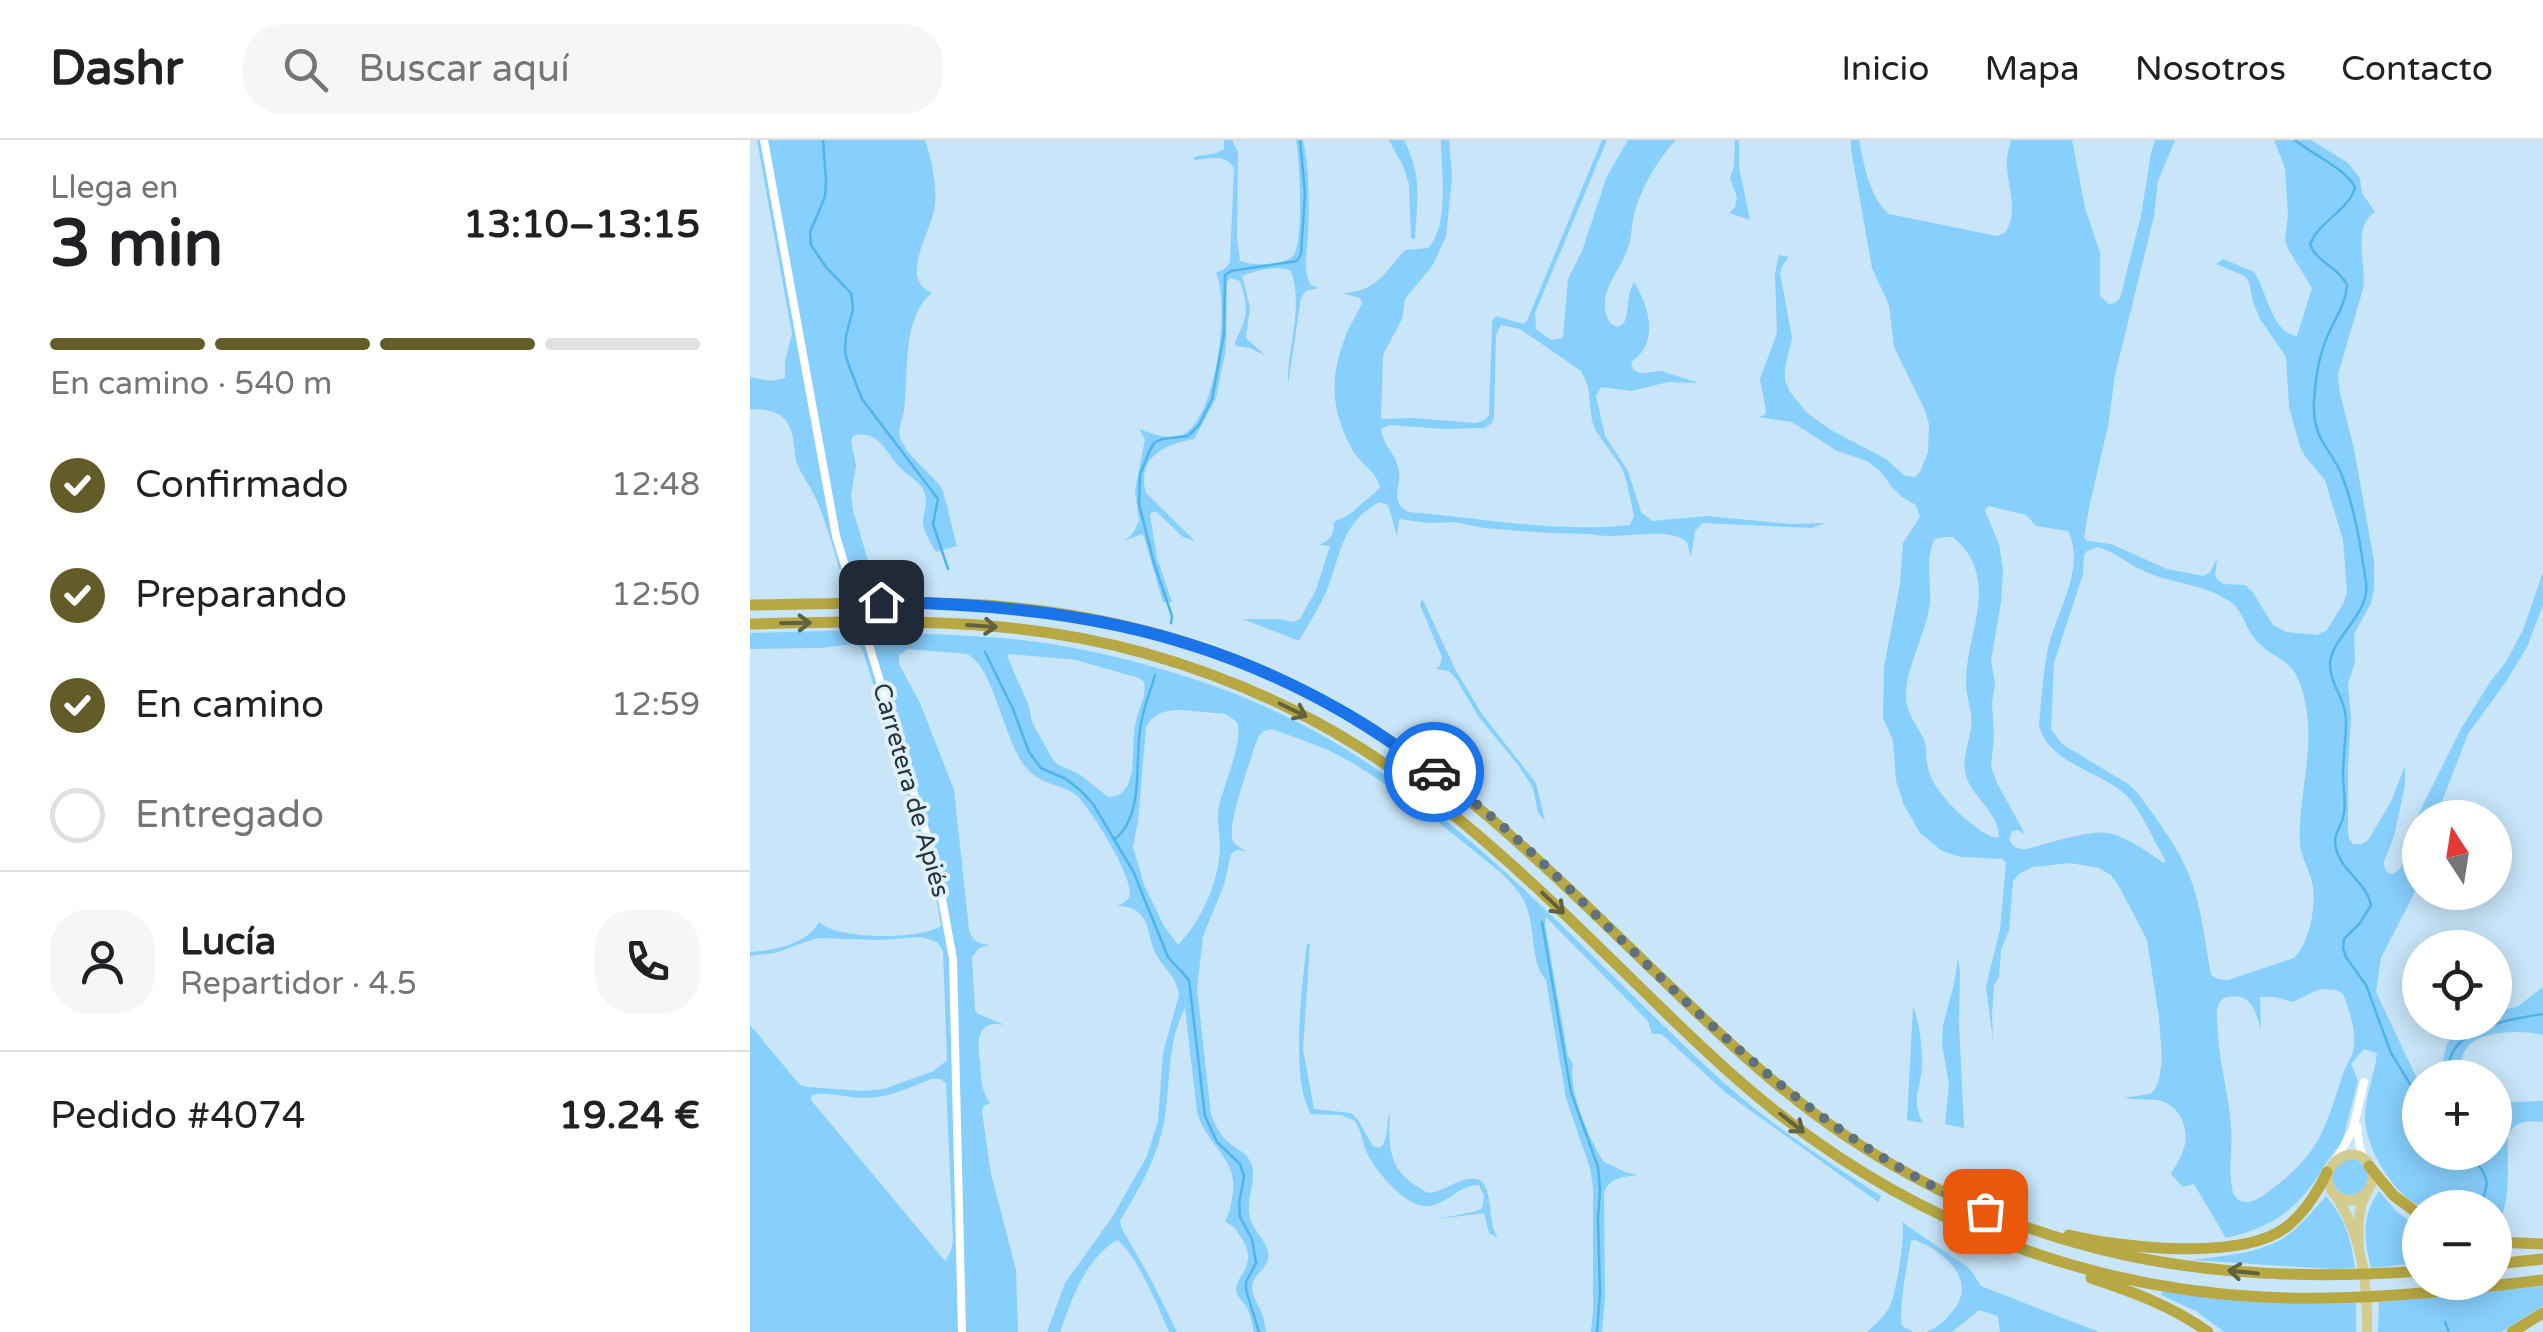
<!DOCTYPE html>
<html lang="es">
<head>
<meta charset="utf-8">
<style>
	body { margin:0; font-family:"Varela Round",sans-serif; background:#f6f6f6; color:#202124; height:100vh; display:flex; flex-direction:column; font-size:38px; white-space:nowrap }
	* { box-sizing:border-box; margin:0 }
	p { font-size:32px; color:#757577 }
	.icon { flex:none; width:55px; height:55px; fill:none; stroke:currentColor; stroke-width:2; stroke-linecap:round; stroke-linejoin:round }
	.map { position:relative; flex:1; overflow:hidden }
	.details { display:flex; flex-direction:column; background:#fff; width:750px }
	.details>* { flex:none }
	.needle { width:65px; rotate:348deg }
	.fabs { position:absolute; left:1652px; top:660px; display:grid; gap:20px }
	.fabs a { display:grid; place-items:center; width:110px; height:110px; border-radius:50%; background:#fff; box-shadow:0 5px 25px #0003; font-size:50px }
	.pin { position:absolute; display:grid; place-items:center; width:85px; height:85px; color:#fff; margin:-42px; border-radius:20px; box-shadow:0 5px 15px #0006 }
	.courier { position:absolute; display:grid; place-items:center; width:100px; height:100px; margin:-50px; border:8px solid #1a73e8; border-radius:50%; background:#fff; color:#222; box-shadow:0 2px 12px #0007 }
	.overview em { font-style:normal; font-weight:800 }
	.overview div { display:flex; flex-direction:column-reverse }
	.overview { display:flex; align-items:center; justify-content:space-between; height:170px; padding:0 50px }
	h1 { font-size:65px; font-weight:800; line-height:75px }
	.bar { display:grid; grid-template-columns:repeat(4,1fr); gap:15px 10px; align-content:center; height:120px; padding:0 50px }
	.bar i { height:12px; border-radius:8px; background:#e0e0e0 }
	.bar .current { background:#635b28 }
	.bar p { grid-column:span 4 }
	.line { display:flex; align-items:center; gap:25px; padding:0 50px; border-top:2px solid #e0e0e0 }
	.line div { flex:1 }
	.round { display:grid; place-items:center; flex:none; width:105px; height:105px; border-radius:40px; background:#f6f6f6 }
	ol { padding:0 50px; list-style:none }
	li { display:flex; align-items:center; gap:30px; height:110px }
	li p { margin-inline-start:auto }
	li .icon { padding:10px; border-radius:50%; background:#635b28; color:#fff; stroke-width:4 }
	li:last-child { color:#757577 }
	li i { width:55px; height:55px; border:5px solid #e0e0e0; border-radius:50% }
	header { display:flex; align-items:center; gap:60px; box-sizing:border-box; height:140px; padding:0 50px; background:#fff; border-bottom:2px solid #e0e0e0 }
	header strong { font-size:48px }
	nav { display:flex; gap:55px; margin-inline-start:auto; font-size:35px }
	.search { width:700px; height:90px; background:#f6f6f6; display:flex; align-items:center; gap:25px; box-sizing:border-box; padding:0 35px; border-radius:40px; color:#757577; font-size:38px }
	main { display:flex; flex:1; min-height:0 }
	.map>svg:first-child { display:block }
	.green { fill:#87cffc; fill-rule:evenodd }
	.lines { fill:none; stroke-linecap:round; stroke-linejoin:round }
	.stream { stroke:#4fb4ed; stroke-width:2.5 }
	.minor { stroke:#fff; stroke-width:8 }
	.major { stroke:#d4cb8e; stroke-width:10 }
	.highway { stroke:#b7a843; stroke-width:11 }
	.oneway { stroke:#61623e }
	.done { stroke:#60717e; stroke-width:10; stroke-dasharray:0 18 }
	.route { stroke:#1a73e8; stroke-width:12 }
	.labels { text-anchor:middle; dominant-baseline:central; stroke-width:8; stroke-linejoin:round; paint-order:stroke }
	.street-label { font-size:25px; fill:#28333b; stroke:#dff1fc }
</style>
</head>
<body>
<header>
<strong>Dashr</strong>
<div class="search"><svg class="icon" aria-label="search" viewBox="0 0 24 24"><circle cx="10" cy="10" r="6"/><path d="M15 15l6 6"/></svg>Buscar aquí</div>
<nav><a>Inicio</a><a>Mapa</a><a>Nosotros</a><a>Contacto</a></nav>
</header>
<main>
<section class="details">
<div class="overview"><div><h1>3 min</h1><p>Llega en</p></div><em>13:10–13:15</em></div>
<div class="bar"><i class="current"></i><i class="current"></i><i class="current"></i><i></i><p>En camino · 540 m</p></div>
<ol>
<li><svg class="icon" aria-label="check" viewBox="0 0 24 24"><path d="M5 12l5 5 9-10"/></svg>Confirmado<p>12:48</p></li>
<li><svg class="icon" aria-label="check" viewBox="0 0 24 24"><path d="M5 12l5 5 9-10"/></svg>Preparando<p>12:50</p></li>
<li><svg class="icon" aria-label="check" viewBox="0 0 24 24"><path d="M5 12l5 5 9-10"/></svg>En camino<p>12:59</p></li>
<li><i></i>Entregado</li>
</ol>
<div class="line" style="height:180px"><a class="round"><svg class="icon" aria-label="person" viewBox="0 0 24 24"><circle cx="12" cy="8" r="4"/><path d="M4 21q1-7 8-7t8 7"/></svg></a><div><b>Lucía</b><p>Repartidor · 4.5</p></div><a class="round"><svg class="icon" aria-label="phone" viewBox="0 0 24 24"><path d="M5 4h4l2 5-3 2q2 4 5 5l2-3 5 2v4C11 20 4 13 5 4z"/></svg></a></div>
<div class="line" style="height:130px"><div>Pedido #4074</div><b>19.24 €</b></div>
</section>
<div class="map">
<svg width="1793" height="1192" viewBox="0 0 1793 1192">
	<rect width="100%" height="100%" fill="#c8e5f9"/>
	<!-- green -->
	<path class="green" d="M7,0h168c6,18 12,45 10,65 -2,24 -38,75 -3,88 -31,24 -23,82 -28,117 -1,11 -8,19 -3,30 8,18 28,31 40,47 4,6 12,47 16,59l-21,6c-5,-9 -12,-19 -13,-29 0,-12 6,-20 1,-32 -6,-12 -20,-17 -28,-28 -12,-15 -20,-34 -43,-27l-2,5 5,24 -5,30 2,16 17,56 -31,2c-6,-23 -13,-46 -22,-68 -5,-12 -13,-23 -19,-35 -6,-15 -1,-30 -12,-45 -8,-11 -23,-12 -36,-12v-32l21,4 14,-3v-17l7,-27z
		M474,0h8l6,12 -1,86 3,23c12,5 43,5 53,-5 11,-11 7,-98 3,-116h7c7,31 6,66 5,97 -1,17 -6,33 3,48l8,3 -13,3 -5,7 -13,87c-1,-37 16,-78 3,-114 -13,-7 -35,0 -49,5l8,31 -4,31 20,18 -16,-8 -14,-2 -1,-4c13,-25 14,-34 5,-61l-10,-3 -3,4 -1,66 -10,50 -22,41c-29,5 -58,18 -48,54l49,48 -12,-4 -26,-25h-5l-2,3 7,43 15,44h-9l-19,-65 -2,-3 -18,7 9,-8 6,-12 -4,-31 10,-51 -6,-10c14,5 30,12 45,5 33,-18 46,-130 32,-161l10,-5 4,-6 4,-93c-7,-16 -26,-10 -40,-9v-3l23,-4 7,-4z
		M639,0h15c19,38 13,58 11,99l-4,-1 -2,-54 -6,-18z
		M691,0h8l3,37 -6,60 -14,29 -27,33 -3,20 -19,36 -2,64 32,-1 63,5 9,-3 4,-5 3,-94 4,-5 27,8 4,-3 75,-181h5l-72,173 1,16 15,11 12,-2 5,-59 14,-28 25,-75 21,-36h48c-17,18 -32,43 -40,67 -4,12 -4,26 -7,38 -8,27 -37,51 -18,79l7,3 6,-4c6,-13 2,-28 10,-41 15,25 26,60 -3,80l2,8 8,3 20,-2 38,12 -31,-1 -37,9 -30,-4 -5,9 9,40 23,35 13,41 11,9 55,-5 84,8 34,-1 -13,5 -109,-5 -8,8 -4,26 -4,-15c-19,-17 -70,-1 -95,-8l-43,-1 -65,-5 -29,-6 -27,1 -29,-4 -2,17 -9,-31 -9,-3c-39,23 -37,50 -52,88 -8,18 -19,34 -28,51l-56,-22h36l14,3 7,-3 16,-29 14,-44 -11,-1c12,-5 15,-10 15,-23l16,-8 30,-26c-3,-17 -19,-23 -27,-37 -22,-40 -24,-71 -8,-113 4,-12 12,-23 17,-35l-2,-5 -18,-5c35,-1 42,-20 63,-43l23,-2c22,-23 13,-78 13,-108zM751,185l19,4 61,42 7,15 4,35 4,10 26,37 4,11 8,37 -4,9c-73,8 -149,-7 -222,-13 -21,-13 -4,-27 -10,-45 -4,-16 -14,-19 -17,-38l8,-4 53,4 42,-1 8,-5 2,-7 2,-81z
		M985,0h4v28l11,52 -21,-7 6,-6 2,-10 -7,-18 4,-13z
		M1101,0h8c5,25 10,56 30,74l108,22 8,-3c14,-23 3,-43 2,-67 -1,-9 2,-18 4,-26h61l13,68 15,45v43l9,8 6,-1 5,-5 21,-82 10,-63 4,-13h20l-17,41 -4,35 -39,159 -7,51 -19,82 -5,30 4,3 23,3 56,25 37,7 6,-4 7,-13 -2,17 3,4 5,4 22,1 7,6 21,34 13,7 31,3 10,-5 17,-28 3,-10 -4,-52 -18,-60 -20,-24 -5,-9 -11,-40 -3,-50 -26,-38 -7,-17 -4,-20 -4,-6 -29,-12 7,-5 31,13c13,19 18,62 43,64l15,-48 -24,-39 -3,-9 3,-25 -3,-47 -11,-28h37l37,23 12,15 2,15 13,19c-24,15 -8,53 -12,77l-25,85 1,15 15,60 20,112v28l-3,14 -17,31 1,28 -7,22 3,34 -3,49v63l1,9 4,5h9l6,-4 23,-38 14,-36v19l-11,51 -11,28 4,8 5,2 7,-4 6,-10 7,-33 49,-98 29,-47 16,-20 17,-32 20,-58v33l-16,42 -22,36 -37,51 -32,83 -16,1v64l-39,76 -5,34 44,93v67h75v-42l17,-8 31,-1v21c-15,-1 -27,-2 -35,13 -2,37 5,58 -11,94l-2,-21c-16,-1 -57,3 -70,-1 -30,-7 -62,-63 -60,-93 1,-21 10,-40 12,-61l-13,-4 -13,15 7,17 -16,62c-10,11 -17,21 -24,33 -24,37 -50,52 -92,62l-32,-54 -11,3 -12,-13c5,-9 12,-20 14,-30 4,-19 -8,-41 -28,-44 -11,-1 -21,0 -33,-2l25,-4 5,-3 5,-11 3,-20 -3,-43 -12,-77 -27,-52 -9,-13 -12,-7 -29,-5 -38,4 -13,7 -6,7 -4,49 -8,20 -2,27 -5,8 -2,30 1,26 -7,-55 14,-56 6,-67 -3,-4 -42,-2 -19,-6 -22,-18 -16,-28 -8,-24 -3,-41 -10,-22 1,-51 16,-83 3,-41 17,-26 -4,-12 -14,-8 -10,-10 -12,-16 -13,-10 -30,-10 -45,-29 -34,-5 7,-2 1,-5 -6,-31 17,-46 -2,-59 4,-19 10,2 -7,9 -2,7 12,65 -7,30v12l5,12 17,21 24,17 55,29 19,17 10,1 5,-5 8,-20 1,-28 -5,-16 -30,-61 -5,-42 -17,-37 -21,-119zM1239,366l37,9 10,11 32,5c19,40 -14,83 -21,122 -4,24 -6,48 -8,72 8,37 59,46 85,68 16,14 30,49 42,68l-2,2c-16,-10 -37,-27 -57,-30 -18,-3 -61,11 -80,16 -10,0 -13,-1 -18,-9l3,-9 5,-1 8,4 -28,-51 -6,-16 3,-31 -2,-33 3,-20 -4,-22 10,-59 2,-32 -4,-26 -14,-33 1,-3zM1194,397h9c50,43 12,96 13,147 0,11 4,20 5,31 3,21 -11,40 -5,61 7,23 33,36 33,61l-4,1c-22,-8 -63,-46 -67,-70 -3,-10 0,-20 -5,-30 -7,-15 -17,-25 -17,-42 0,-33 22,-63 24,-97 1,-19 -5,-42 5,-60zM1348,407c17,5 31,18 48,25 27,12 61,12 86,31 10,8 13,22 20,32 11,16 22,18 35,29 13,10 18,33 20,49 6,43 -9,87 -7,130 1,16 11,28 13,44 3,21 -4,57 -19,71l-66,22 -10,-1 -7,-4c-7,-37 -10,-79 -28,-113 -12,-25 -31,-49 -47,-71l-8,-7 -66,-40 -11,-15 3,-66 29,-89 1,-19 3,-4zM1570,849l17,1 6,4c6,14 13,37 11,52 -1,10 -8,19 -11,28 -18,54 -22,78 -70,114 -7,5 -17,14 -26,14 -9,0 -14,-6 -15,-14 -4,-20 1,-42 -1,-61 -2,-31 -11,-60 -13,-91 0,-9 -3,-22 0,-30 2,-6 4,-8 10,-9 23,-5 28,15 33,33l-1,-33h15l17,5z
		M672,458l34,73 26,43 54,69 9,38 -7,-8 -5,-25 -14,-22 -41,-50 -21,-36 -8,-9 -13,-2 4,-3 2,-9 -22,-52z
		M107,490c63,5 126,4 189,13 56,9 114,24 168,43 216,77 345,246 508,395 49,44 104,80 159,115l-3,6 -152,-109 -59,-54 -6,-5h-9l-4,-13 -102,-104 -1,7 23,132 5,8c-5,27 16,74 30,97l22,11 13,3c-14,2 -29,2 -34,18l1,105 -3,34h-11l2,-22v-122l-3,-20 -24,-70 -20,-118c-18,-19 -8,-61 -26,-86 -15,-21 -38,-36 -57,-52 -36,-29 -74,-57 -114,-81 -24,-14 -52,-23 -78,-32 -10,1 -12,7 -16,16 -5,18 -29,82 -22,96 2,5 8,7 13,10l-9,-1 -6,4 -7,31 -21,51 -6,53 14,126c5,10 8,20 17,27 8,7 18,10 23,21 6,15 -3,31 -2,47 1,21 16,27 19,42 3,16 -15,21 -16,35 0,10 8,20 11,29 1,5 2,11 3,16h-12c-2,-8 -3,-17 -7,-24 -2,-5 -8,-9 -10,-14 -6,-17 23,-26 5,-55 -5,-8 -7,-13 -17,-17 5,-10 7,-20 8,-31 4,-33 -27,-46 -36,-79l-12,-104c-19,37 -14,75 -21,114 -7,37 -25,67 -44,99l1,6 32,56 24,49h-8c-11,-24 -31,-77 -52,-92 -32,19 -45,58 -57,92h-13l18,-49 48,-67 34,-60 11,-35 5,-68 16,-58c-3,-22 -16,-25 -24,-43 -6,-11 -5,-29 -15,-38 -6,-7 -15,-8 -23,-8 5,-3 10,-4 12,-9 8,-15 -40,-91 -53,-102 -14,-11 -32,-9 -48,-25 -24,-25 -33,-103 -61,-116l-59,-5 -9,6v9l21,39 34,87 15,140c5,12 9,14 21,15l-11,3 -7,9 3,53 3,4 27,11c-29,-6 -28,16 -25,38 1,14 1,29 10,40l-7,3 -1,6 9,62 25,96 2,62h-268v-307l50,60 7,2 56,4 21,-2 50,-18 13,-11 -4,-109 -6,-9 -16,-5 -41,3 -63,-2 -42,15 -25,3v-4c23,-2 57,-7 69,-30 18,18 100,18 122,4l-5,-29 -17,-64 -56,-182 -4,-5 -6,-2 -33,4 -70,1v-16zM260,514l66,6 63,18 5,4c3,14 -5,25 -8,39 -5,20 0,45 -8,64 -5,9 -10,11 -20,12l-29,-23 -20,-9 -6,-5 -21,-38 -3,-16 -22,-50zM432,570l44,4 11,8c7,19 -13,62 -18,84 -3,13 1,26 1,39 0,35 -18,75 -42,100l-14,-19 -20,-41 -11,-38 5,-26 8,-94c8,-15 20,-17 36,-17zM181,939h9l6,4 7,157 -2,11 -6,10 -134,-161 1,-5c16,-4 33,2 49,3 26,1 47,-10 70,-19z
		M557,804h3l-7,105 11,60 37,4 7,7 15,26 7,2c10,-9 5,-24 10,-36 -2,41 -1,60 38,81 17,-1 32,-17 48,-14 19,3 10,44 22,59l-9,-5 -5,-20 -46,6 39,-8 5,-3 2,-12 -5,-11c-20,0 -32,19 -50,21 -23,3 -55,-37 -63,-55 -4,-11 -5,-20 -11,-30l-14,-6 -30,-1c-21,-34 -9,-130 -4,-170z
		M1208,817l2,16 -1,51 5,104 -19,-4 4,-40 -7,-40 1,-19 11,-41z
		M1793,847v48c-19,-5 -59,-5 -74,10 -8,8 -9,22 -10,32h-17c2,-24 2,-33 18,-53l35,-2v-11l22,-4z
		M1163,867c7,15 9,42 9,58 -1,24 -12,34 1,58l-16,-3z
		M1582 1037a18 18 0 1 1 36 0a18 18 0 1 1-36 0Z
		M1629,1051l17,20 24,18v34l-49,5c-7,-30 -10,-51 8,-77z
		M1576,1056c19,22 25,43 29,72l-22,1 -141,-9c33,-5 74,-6 101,-29 12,-10 23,-24 33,-35z
		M1152,1082l68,47 11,17 118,46h-99l-2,-16 -19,-6 -27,22h-26c11,-4 19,-11 26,-20 27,-31 -7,-60 -37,-72l-4,1c-3,17 -13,72 -9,85l12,6h-47c8,-7 17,-15 22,-24 7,-13 17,-73 13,-86z
		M1793,1146v20l-42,26h-123l1,-30z
		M1413,1151c65,11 128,14 193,12v29h-132l-28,-21 -35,-16z"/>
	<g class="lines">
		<!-- stream -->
		<path class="stream" d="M73,0l3,40 -1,17 -15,35 1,13 15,22 25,26 2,16 -7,27 -1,16 4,14 13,33 76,100 -5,25 15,45
			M1545,0c18,15 50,28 60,47 -5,23 -36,33 -45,58 8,18 28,22 37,40 -1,19 -12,33 -19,50 -10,22 -12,42 -14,66 -2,41 17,45 29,77 12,32 18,70 23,104 5,32 -35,55 -36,82 0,21 16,35 16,57 0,18 -3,36 -3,53 0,13 3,26 1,39 -1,13 -12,20 -8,35 5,24 30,33 35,57l-11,18 -16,16 -1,9 3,9 20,28 25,68 29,47
			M421,483l1,-7 -18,-53 -15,-59 1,-29 9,-23 5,-9 8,-4 26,-3 11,-11 13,-26 12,-65 1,-59 6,-4 66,-10 4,-7 4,-61 -5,-53
			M235,512l28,57 16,43 12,16 25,11 15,12 12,13 40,67 35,86 21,23 16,136 12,26 23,22 4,12 -5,28 1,13 12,22 4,24 -10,19v8l13,42
			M365,699c29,-24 20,-75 25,-109 2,-19 10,-37 15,-55
			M792,782l29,170 27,75 2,23 -2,28 2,76 -3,38
			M1701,938c-1,-2 -2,-14 -2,-16 7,-35 65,-44 94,-48
			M1716,1012c20,21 28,28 12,56
			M1695,1182l4,10"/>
		<!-- minor -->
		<path class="minor" d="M14,0l72,396 100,330 17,93 9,373
			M1607,986l3,23 5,11
			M1588,1017l15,-28 11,-47"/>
		<!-- major -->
		<path class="major" d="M1587,1058c25,38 31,89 30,134
			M1609,1110c-1,-19 -2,-39 7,-56 4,-8 9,-13 6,-23 -8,-27 -41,-18 -45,7 3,21 21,28 38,17"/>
		<!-- highway -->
		<path class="highway" d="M0,465c72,-1 144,-4 216,-1 106,5 214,29 310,73 163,75 277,198 404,319 52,50 106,100 166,140 179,119 362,151 574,135
			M0,484c84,-2 167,-5 251,3 100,9 198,37 288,81 143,69 254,185 366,294 50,49 102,98 159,138 132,94 287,149 449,157 94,5 187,-6 280,-17
			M1619,1026l24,29 27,20
			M1319,1095c52,13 171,26 216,-7 19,-14 32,-35 42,-56
			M1745,1102l48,2
			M1745,1124l48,-5
			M1341,1138c42,14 81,28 117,54
			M1762,1192l31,-19"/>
	</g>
	<!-- one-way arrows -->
	<defs><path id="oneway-shaft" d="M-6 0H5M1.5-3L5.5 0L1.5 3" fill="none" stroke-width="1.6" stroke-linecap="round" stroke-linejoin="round" transform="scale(2.5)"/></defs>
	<g class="oneway">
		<use href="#oneway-shaft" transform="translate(46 483) rotate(-1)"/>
		<use href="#oneway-shaft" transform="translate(232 486) rotate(4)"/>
		<use href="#oneway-shaft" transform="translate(543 570) rotate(26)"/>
		<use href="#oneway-shaft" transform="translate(803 763) rotate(44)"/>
		<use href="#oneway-shaft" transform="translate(1042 983) rotate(38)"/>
		<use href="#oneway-shaft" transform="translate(1493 1132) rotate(-174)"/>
	</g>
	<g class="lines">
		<!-- done -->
		<path class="done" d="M684,632c63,44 117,99 171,152 119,115 225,220 380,287"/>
		<!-- route -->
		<path class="route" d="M131,462c165,2 311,24 457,107 34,19 65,41 96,63"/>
	</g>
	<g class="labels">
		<!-- street labels -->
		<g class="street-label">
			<text transform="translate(161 650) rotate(74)">Carretera de Apiés</text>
		</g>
	</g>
</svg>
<div class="fabs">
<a><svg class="needle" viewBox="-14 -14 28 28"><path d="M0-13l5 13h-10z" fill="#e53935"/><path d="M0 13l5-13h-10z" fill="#757577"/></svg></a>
<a><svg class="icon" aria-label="locate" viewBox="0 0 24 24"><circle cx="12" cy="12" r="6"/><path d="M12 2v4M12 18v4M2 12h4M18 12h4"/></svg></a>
<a>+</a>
<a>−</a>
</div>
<div class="pin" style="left:1235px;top:1071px;background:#ea580c"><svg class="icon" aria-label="bag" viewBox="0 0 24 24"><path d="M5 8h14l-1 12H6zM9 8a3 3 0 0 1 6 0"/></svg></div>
<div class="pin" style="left:131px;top:462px;background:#1f2937"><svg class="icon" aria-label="home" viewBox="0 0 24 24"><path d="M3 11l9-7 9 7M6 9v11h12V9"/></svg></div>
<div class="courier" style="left:684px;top:632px"><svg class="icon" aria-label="car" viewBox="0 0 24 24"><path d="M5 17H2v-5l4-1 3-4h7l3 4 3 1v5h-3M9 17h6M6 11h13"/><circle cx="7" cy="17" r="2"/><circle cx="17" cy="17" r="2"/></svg></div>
</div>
</main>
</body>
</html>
